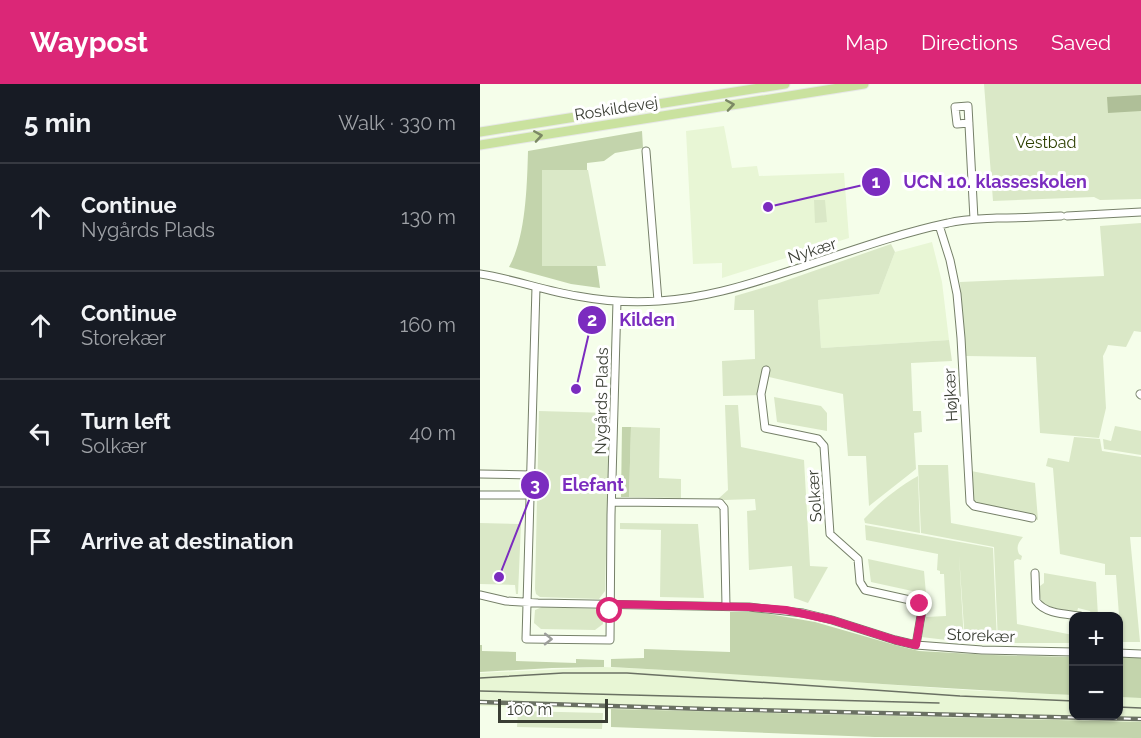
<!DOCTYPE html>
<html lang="en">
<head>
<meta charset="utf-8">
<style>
  body { margin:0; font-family:Raleway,sans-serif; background:#20242c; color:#f1f3f6 }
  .controls { position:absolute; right:18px; bottom:18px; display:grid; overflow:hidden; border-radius:12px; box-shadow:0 2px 4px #0004 }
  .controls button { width:54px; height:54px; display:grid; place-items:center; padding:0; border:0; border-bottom:2px solid #363941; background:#171b24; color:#f1f3f6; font:30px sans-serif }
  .scale { position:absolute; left:18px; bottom:15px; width:110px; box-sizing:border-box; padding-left:6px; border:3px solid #3a3e34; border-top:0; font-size:16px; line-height:21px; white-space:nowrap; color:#3a3e34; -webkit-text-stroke:4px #fff; paint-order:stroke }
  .stop { position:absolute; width:18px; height:18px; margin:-14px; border:4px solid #db2777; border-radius:50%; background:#fff }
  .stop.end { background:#db2777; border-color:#fff; box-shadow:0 2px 6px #0008 }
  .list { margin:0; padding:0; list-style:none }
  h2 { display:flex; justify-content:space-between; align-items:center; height:78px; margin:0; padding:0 24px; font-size:26px }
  h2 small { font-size:20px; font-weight:400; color:#9ea1a6 }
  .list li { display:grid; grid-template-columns:39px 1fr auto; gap:18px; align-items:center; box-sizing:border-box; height:108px; padding:0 24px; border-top:2px solid #363941 }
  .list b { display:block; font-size:22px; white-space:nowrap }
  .list p { margin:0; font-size:20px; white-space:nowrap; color:#9ea1a6 }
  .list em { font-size:20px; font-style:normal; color:#9ea1a6 }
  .icon { flex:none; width:33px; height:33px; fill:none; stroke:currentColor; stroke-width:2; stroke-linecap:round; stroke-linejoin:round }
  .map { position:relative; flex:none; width:661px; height:654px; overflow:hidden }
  header { display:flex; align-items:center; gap:36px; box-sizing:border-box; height:84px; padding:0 30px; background:#db2777; color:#fff }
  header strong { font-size:28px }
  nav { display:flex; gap:33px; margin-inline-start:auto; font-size:21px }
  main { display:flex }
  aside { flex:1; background:#171b24 }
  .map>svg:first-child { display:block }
</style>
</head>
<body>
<header>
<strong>Waypost</strong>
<nav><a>Map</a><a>Directions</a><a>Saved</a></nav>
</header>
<main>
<aside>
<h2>5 min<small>Walk · 330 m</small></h2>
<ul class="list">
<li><svg class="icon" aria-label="ahead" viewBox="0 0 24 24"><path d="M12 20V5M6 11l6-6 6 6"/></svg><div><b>Continue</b><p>Nygårds Plads</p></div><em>130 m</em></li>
<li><svg class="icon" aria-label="ahead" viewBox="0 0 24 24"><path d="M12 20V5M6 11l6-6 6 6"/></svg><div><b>Continue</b><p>Storekær</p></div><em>160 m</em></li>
<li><svg class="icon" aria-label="left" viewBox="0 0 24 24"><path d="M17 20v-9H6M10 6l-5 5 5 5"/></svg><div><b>Turn left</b><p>Solkær</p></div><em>40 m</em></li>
<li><svg class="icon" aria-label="arrive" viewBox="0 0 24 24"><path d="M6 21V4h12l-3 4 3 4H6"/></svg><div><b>Arrive at destination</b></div></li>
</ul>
</aside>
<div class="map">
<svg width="661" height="654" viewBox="0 0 661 654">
  <rect width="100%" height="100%" fill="#f5feea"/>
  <path fill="#e8f6d5" d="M244 42 252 84 277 82 279 92 364 89 369 154 242 194V179L213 180 206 47Z
    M452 158 462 198 469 256 341 264 338 216 399 210 415 168Z
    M124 583 251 589 484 606 593 611 594 632H638L639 613 661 614V638L0 622V589Z"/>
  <path fill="#dae8c7" d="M504 0H661V115L620 116 614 113 513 117Z
    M62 86H108L126 182H62Z
    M334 116H345L347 138 335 139Z
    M661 139V248L654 247 646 263 628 261 626 266 623 272 626 324 619 354 560 349 556 273 486 272 480 198 624 192 620 142Z
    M411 160 415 168 399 210 338 216 341 264 469 256 472 277 431 279 433 327H441L442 348 434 349 436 385 389 422 386 372H368L363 310 289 293 285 311 243 312 242 277 275 275 274 226H254L255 212 299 199Z
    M294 313 341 322 347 329V347L297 338Z
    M245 321H258L261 363 324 376 330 482 348 483 328 519 314 514 312 482 269 486 267 427 276 426 275 415 244 416 238 415 248 406Z
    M59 327 130 329 125 507 119 515 60 513 56 510 55 505Z
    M635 342 661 347V371L624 365 623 355 631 357Z
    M151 343 180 344 179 394 201 395V414L149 413Z
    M594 353 620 355 622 367 661 373V453H650L660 558H641L636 491H625V480L580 470 573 384 566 382 568 374 589 378Z
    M438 381H468L471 439 543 453C538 459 536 463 539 470L542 472 541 476 537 475 534 477 537 540 593 551V559H518L514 463 441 449Z
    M491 387 555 399 558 436 493 422Z
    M438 392 440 449 385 439 384 435C400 418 418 403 438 392Z
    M0 439 41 440 38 510H36L35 501 0 500Z
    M140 439 218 440 224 514 180 513 181 446 140 445Z
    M385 441 513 464 517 558H485L479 471 484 558 441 553 446 533 466 532 464 490H460V487L457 486 458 470 386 456Z
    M388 475 444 487 446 510 391 498Z
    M564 489 616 498 618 532 611 530 610 527 598 524 597 528C589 526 566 524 562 518 559 513 560 507 560 502L564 499Z
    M62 523 115 525 122 528 123 540 115 546 61 545 54 539 55 526Z
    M38 627 123 629 122 645 37 643Z"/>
  <path fill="#c3d4ac" d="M162 47 163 64 135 69 124 77 107 79V86H62V182H117L120 204 91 200 29 183C46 153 47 101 48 67Z
    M142 343H151L149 413H141Z
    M250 528H278L335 538 415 561 439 567 513 571 593 573V611C439 604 285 591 131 583V575L164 574V565L250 568Z
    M0 561H2V567L36 568V577L96 579V575L124 576V583L72 584 0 588Z
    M639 573 661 574V614L639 613Z
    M131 625 661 638V654L395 653 131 643Z"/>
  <path fill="#afbf98" d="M661 11V27L628 29 627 13Z"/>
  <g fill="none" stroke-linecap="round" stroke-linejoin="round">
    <g stroke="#768069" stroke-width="9">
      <path id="minor" d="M489 39 477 40 475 23 488 22 494 135
        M166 67 178 217
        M587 132 661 128
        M459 141 470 176 477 210 481 254 490 418 494 422 552 434
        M0 190C33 195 65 207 97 212 124 217 152 219 179 217 223 214 261 203 303 189 357 172 412 151 468 139 484 135 501 135 517 134 539 134 560 133 581 132
        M56 203 46 555 130 556 131 431 137 217
        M286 286 281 310 285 344 338 355 344 362 350 450 378 475 380 498 385 506 430 516 439 520 442 526 436 561
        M660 310 661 311
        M0 390 51 391
        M0 411H50
        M132 418 240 419 244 424 246 522
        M555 489 556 517C565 530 585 530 600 532
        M0 511 26 517 58 519 269 523 323 529 352 536 415 556 436 561 502 566 594 568
        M638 569 661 570"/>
    </g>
    <g stroke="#e7e8e7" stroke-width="11">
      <path id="major" d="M0 48 305 0
        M0 61 384 0"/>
    </g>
    <use href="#minor" stroke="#fff" stroke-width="7"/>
    <use href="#major" stroke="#cae29f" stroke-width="9"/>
    <path stroke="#6a7063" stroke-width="1.5" d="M0 594 83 589H147L480 612 594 617
      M0 607 459 619
      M638 623 661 624"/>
    <g stroke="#6a7063" stroke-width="4.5">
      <path id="rail" d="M0 618 226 625 661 635"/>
    </g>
    <use href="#rail" stroke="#fff" stroke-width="2" stroke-dasharray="7" stroke-linecap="butt"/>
  </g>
  <defs><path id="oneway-chevron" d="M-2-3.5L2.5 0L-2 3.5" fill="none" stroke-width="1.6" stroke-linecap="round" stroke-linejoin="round" transform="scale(1.5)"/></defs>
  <g stroke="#7b8864">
    <use href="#oneway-chevron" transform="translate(250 21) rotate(-9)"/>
    <use href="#oneway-chevron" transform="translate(58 52) rotate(-9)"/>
  </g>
  <use stroke="#9c9e9a" href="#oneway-chevron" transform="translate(68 555) rotate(1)"/>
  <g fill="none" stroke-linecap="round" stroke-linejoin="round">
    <path stroke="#db2777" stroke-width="8" d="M130 527V520L269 523 306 526 352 536 415 556 436 561 442 526 440 520"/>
  </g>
  <g text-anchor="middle" stroke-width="6" stroke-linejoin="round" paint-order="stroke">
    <g font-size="16" fill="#3a3e34" stroke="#fff">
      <text transform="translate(136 24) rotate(-9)" y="6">Roskildevej</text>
      <text transform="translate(332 166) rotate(-18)" y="6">Nykær</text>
      <text transform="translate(470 311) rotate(-93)" y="6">Højkær</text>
      <text transform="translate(121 317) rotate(-89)" y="6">Nygårds Plads</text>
      <text transform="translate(334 412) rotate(-94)" y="6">Solkær</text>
      <text transform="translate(501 551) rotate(2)" y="6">Storekær</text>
    </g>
    <g font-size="16" fill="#2d4001" stroke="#fff">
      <text x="566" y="64">Vestbad</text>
    </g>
  </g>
  <path fill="none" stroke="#7b2cbf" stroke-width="2" d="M288 123L396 98M96 305L112 236M19 493L55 401"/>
  <g fill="#7b2cbf" stroke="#fff" stroke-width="2">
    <circle cx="288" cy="123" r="6"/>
    <circle cx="96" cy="305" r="6"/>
    <circle cx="19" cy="493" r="6"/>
    <circle cx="396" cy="98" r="15"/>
    <circle cx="112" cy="236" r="15"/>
    <circle cx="55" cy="401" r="15"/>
  </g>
  <g font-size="18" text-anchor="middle" font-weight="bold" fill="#fff">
    <text x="396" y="104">1</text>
    <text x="112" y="242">2</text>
    <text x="55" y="407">3</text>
  </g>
  <g font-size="18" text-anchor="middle" font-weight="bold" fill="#7b2cbf" stroke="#fff" stroke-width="6" stroke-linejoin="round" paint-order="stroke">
    <text x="515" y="104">UCN 10. klasseskolen</text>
    <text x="167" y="242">Kilden</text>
    <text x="113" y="407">Elefant</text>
  </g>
</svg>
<div class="controls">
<button>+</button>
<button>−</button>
</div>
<div class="scale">100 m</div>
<div class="stop" style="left:130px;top:527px"></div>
<div class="stop end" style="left:440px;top:520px"></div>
</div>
</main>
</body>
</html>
